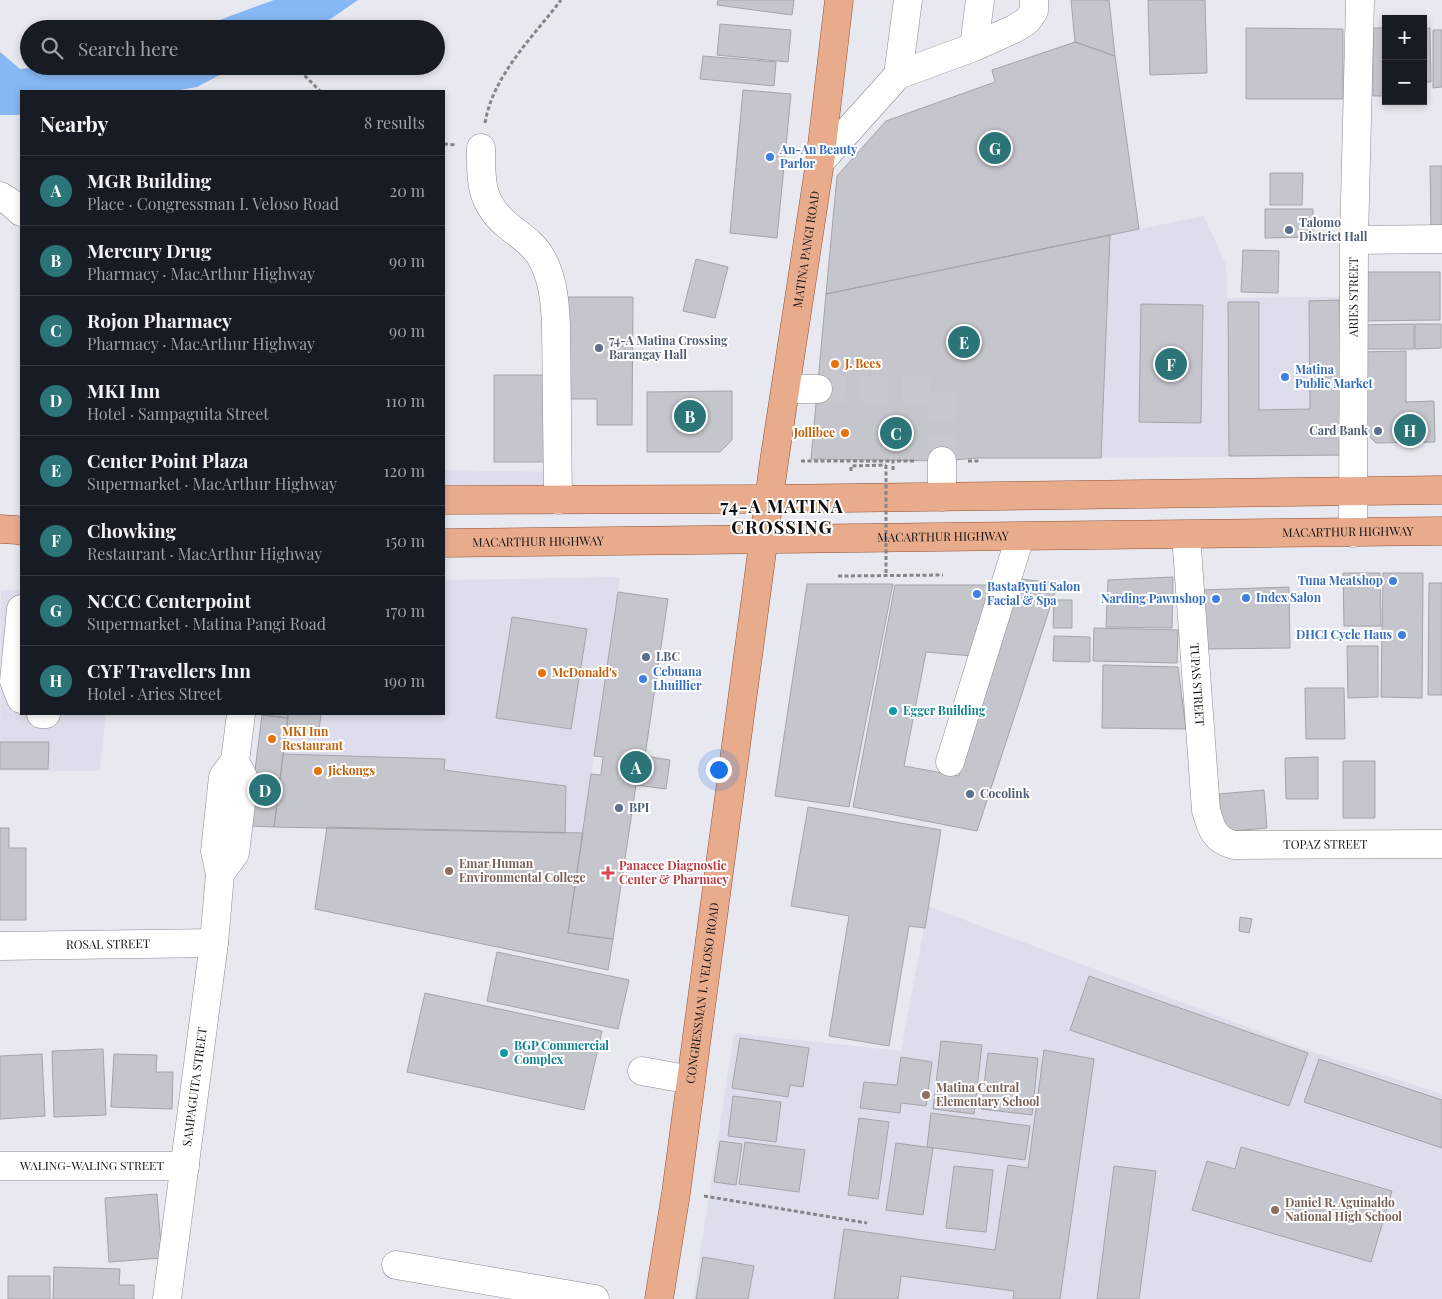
<!DOCTYPE html>
<html lang="en">
<head>
<meta charset="utf-8">
<style>
  body { margin:0; font-family:"Playfair Display",serif; background:#20242c; color:#f1f3f6 }
  .controls { position:absolute; right:15px; top:15px; display:grid; overflow:hidden; border-radius:0px; box-shadow:0 2px 8px #0003 }
  .controls button { width:45px; height:45px; display:grid; place-items:center; padding:0; border:0; border-bottom:1px solid #363941; background:#171b24; color:#f1f3f6; font:25px sans-serif }
  .you { position:absolute; left:718px; top:769px; width:18px; height:18px; margin:-12px; border:4px solid #fff; border-radius:50%; background:#1a73e8; box-shadow:0 0 0 8px #1a73e833 }
  .badge { display:grid; place-items:center; width:32px; height:32px; border-radius:50%; background:#2b7579; color:#fff; font-size:16px; font-weight:700 }
  .pin { position:absolute; translate:-50% -50%; border:2px solid #fff; box-shadow:0 1px 5px #0006 }
  .list { margin:0; padding:0; list-style:none }
  h2 { display:flex; justify-content:space-between; align-items:center; height:65px; margin:0; padding:0 20px; font-size:21px }
  h2 small { font-size:16px; font-weight:400; color:#9ea1a6 }
  .list li { display:grid; grid-template-columns:32px 1fr auto; gap:15px; align-items:center; box-sizing:border-box; height:70px; padding:0 20px; border-top:1px solid #363941 }
  .list b { display:block; font-size:19px; white-space:nowrap }
  .list p { margin:0; font-size:16px; white-space:nowrap; color:#9ea1a6 }
  .list em { font-size:16px; font-style:normal; color:#9ea1a6 }
  .icon { flex:none; width:28px; height:28px; fill:none; stroke:currentColor; stroke-width:2; stroke-linecap:round; stroke-linejoin:round }
  .map { position:relative; flex:none; width:1442px; height:1299px; overflow:hidden }
  .search { position:absolute; background:#171b24; box-shadow:0 2px 8px #0003; left:20px; top:20px; width:425px; height:55px; display:flex; align-items:center; gap:12px; box-sizing:border-box; padding:0 18px; border-radius:28px; color:#9ea1a6; font-size:19px }
  .panel { position:absolute; background:#171b24; box-shadow:0 2px 8px #0003; left:20px; top:90px; width:425px; height:625px; border-radius:0px }
  .map>svg:first-child { display:block }
</style>
</head>
<body>
<div class="map">
<svg width="1442" height="1299" viewBox="0 0 1442 1299">
  <rect width="100%" height="100%" fill="#e8e8f0"/>
  <path fill="#deddec" d="M1204 216 1226 265 1227 298 1341 297 1342 456 1101 458 1110 235Z
    M444 470 556 472V487L444 485Z
    M620 577 583 833 274 827 288 714H444V580Z
    M1 590H21V714H106L100 771H0Z
    M928 906 1313 1052 1442 1094V1299H693L734 1033 901 1051Z"/>
  <path fill="#86b8f5" d="M274 0H358L332 18 311 29H195Z
    M0 52 20 69 49 66H237L197 87 174 91H21V115H0Z"/>
  <path fill="#c5c5cd" stroke="#a3a3aa" d="M718 0H794L792 15 717 5Z
    M1071 0H1109L1115 56 1075 42Z
    M1148 0H1205L1207 73 1150 75Z
    M720 24 791 30 788 62 717 55Z
    M1246 28 1343 29V99H1246Z
    M1373 28H1386V96H1373Z
    M1430 28 1431 82H1423V29Z
    M1433 30H1442V87L1433 88Z
    M1075 42 1115 56 1139 229 826 294 837 176 886 121 995 82 992 70Z
    M703 56 776 62 774 86 700 79Z
    M743 90 791 94 777 238 730 233Z
    M1430 166H1442V229H1431Z
    M1270 173H1303L1302 205H1270Z
    M1265 209H1313V237L1265 238Z
    M1110 235 1101 458H977L942 461 811 459 826 294Z
    M1243 250 1279 251 1278 293 1241 292Z
    M696 259 728 267 715 318 683 311Z
    M1361 272H1440V320L1362 321Z
    M565 297H633L632 425H597V399H565Z
    M1339 300 1341 455 1229 456 1228 302H1259V410L1310 409 1309 301Z
    M1141 304 1203 305 1201 423 1139 422Z
    M1414 324V349H1361V325Z
    M1415 324H1441V348L1415 349Z
    M1406 351V402L1434 401 1435 442 1376 443 1362 429 1361 352Z
    M494 375H544V462H494Z
    M732 391V440L720 452H647V392Z
    M1343 573H1380L1381 626H1344Z
    M1383 573H1423L1422 698 1381 697Z
    M1173 577 1172 628 1106 627 1108 580Z
    M1019 579 1058 583 977 831 853 807 895 585H991L972 656 926 652 904 766 959 776Z
    M1429 583H1442V695H1428Z
    M807 584H893L849 807 775 796Z
    M1289 587 1290 648 1206 649 1201 590Z
    M618 592 668 599 645 756 670 760 666 789 636 785 613 939 568 933 591 774 601 775 603 757 594 756Z
    M1054 600H1072V628H1053Z
    M512 617 587 629 571 729 496 718Z
    M1094 628 1178 630 1177 663 1093 661Z
    M1054 636 1090 637V662L1053 661Z
    M1347 646H1378V697L1348 698Z
    M1103 665 1178 667 1186 729 1102 728Z
    M1305 688H1344L1345 739H1306Z
    M262 714H288V718L262 715Z
    M288 714H321L319 730 286 727Z
    M262 715 288 718 274 827 248 826Z
    M0 742H49L48 769H0Z
    M283 754 445 759 444 770 566 786 565 833 274 827Z
    M1318 757V799H1286L1285 758Z
    M1343 761H1375V818H1343Z
    M1264 790 1267 828 1222 832 1219 794Z
    M808 807 941 830 925 928 909 926 889 1046 829 1036 849 916 791 906Z
    M327 827 583 833 568 933 613 939 608 970 315 909Z
    M0 828H9V848H26V920H0Z
    M1240 917 1252 919 1249 933 1239 931Z
    M497 952 629 980 618 1029 487 1001Z
    M1089 976 1308 1053 1289 1106 1070 1030Z
    M425 993 602 1031 584 1110 407 1072Z
    M740 1038 809 1048 803 1087 790 1085 788 1097 732 1088Z
    M941 1041 982 1045 974 1114 933 1109Z
    M103 1049 106 1115 54 1117 52 1051Z
    M1044 1050 1094 1059 1060 1299H1013L1014 1291 901 1276 898 1299H834L844 1229 995 1250 1008 1165 1028 1168Z
    M988 1053 1038 1058 1032 1115 981 1109Z
    M42 1054 45 1116 0 1119V1056Z
    M114 1054 157 1055 156 1072H173L172 1109 111 1107Z
    M901 1057 932 1062 926 1106 901 1103 900 1113 860 1108 864 1082 897 1085Z
    M1319 1059 1442 1100V1148L1304 1102Z
    M733 1096 781 1102 776 1142 728 1136Z
    M931 1113 1030 1126 1025 1160 927 1147Z
    M859 1118 889 1122 878 1199 848 1195Z
    M720 1141 742 1144 736 1185 714 1182Z
    M745 1142 805 1150 799 1192 739 1184Z
    M896 1143 933 1148 923 1215 886 1210Z
    M1241 1147 1392 1191 1371 1262 1192 1210 1207 1161 1235 1169Z
    M954 1166 993 1170 986 1232 946 1228Z
    M1114 1166 1156 1171 1139 1299H1097Z
    M157 1194 162 1258 109 1262 105 1198Z
    M703 1257 754 1266 748 1299H696Z
    M54 1267 120 1269 119 1285H134V1299H53Z
    M8 1276H50V1299H8Z"/>
  <g fill="none" stroke-linecap="round" stroke-linejoin="round">
    <path stroke="#c7c7cf" stroke-width="28" stroke-dasharray="28 14" stroke-linecap="butt" d="M818 389 942 391V461"/>
    <g stroke="#8a8a91" stroke-width="29">
      <g id="minor">
        <path d="M974 47 980 0"/>
        <path d="M898 75 908 0"/>
        <path d="M481 148C481 181 480 202 507 225 519 235 533 243 541 257 553 278 555 302 556 325L558 500"/>
        <path d="M820 162 898 75 974 47 1014 29 1027 21 1034 11V0"/>
        <path d="M0 196 10 202 21 212"/>
        <path d="M1354 240 1442 239"/>
        <path d="M786 389H818"/>
        <path d="M942 461V497"/>
        <path id="s1" d="M1353 533 1354 240 1360 0"/>
        <path id="s2" d="M1186 535 1206 810C1211 828 1214 840 1234 845L1442 844"/>
        <path d="M21 609 14 681 21 699"/>
        <path d="M41 714H46"/>
        <path d="M950 762 1020 537"/>
        <path d="M220 874 235 853 244 779 235 761"/>
        <path id="s3" d="M0 946 214 943"/>
        <path d="M642 1071 691 1080"/>
        <path id="s4" d="M0 1166H185"/>
        <path d="M396 1265 595 1299"/>
        <path id="s5" d="M167 1299 214 943 220 874 215 851 223 777 235 761 241 714"/>
      </g>
    </g>
    <g stroke="#925130" stroke-width="29">
      <g id="major">
        <path d="M444 500 769 499 1442 490"/>
        <path d="M0 529 17 530 21 531"/>
        <path id="s6" d="M444 543 1442 531"/>
        <path id="s7" d="M659 1299 676 1193 774 462 820 162 839 0"/>
      </g>
    </g>
    <path stroke="#848489" stroke-width="3" stroke-dasharray="4 2.5" stroke-linecap="butt" d="M300 71 320 91
      M485 123C493 75 533 37 561 0
      M444 144 456 145
      M801 461H893
      M968 461H977V458
      M893 470V461H915
      M851 471V466L886 465
      M838 576 943 575
      M704 1196 867 1223"/>
    <use href="#minor" stroke="#fff" stroke-width="28"/>
    <use href="#major" stroke="#e8ac8d" stroke-width="28"/>
    <path stroke="#848489" stroke-width="3" stroke-dasharray="4 2.5" stroke-linecap="butt" d="M886 465V576"/>
  </g>
  <g fill="#3f7fe0" stroke="#fff" stroke-width="2">
    <circle cx="770" cy="157" r="5"/>
    <circle cx="1285" cy="377" r="5"/>
    <circle cx="1393" cy="581" r="5"/>
    <circle cx="977" cy="594" r="5"/>
    <circle cx="1246" cy="598" r="5"/>
    <circle cx="1216" cy="599" r="5"/>
    <circle cx="1402" cy="635" r="5"/>
    <circle cx="643" cy="679" r="5"/>
  </g>
  <g fill="#5c6f8a" stroke="#fff" stroke-width="2">
    <circle cx="1289" cy="230" r="5"/>
    <circle cx="599" cy="348" r="5"/>
    <circle cx="1378" cy="431" r="5"/>
    <circle cx="646" cy="657" r="5"/>
    <circle cx="970" cy="794" r="5"/>
    <circle cx="619" cy="808" r="5"/>
  </g>
  <g fill="#e8710a" stroke="#fff" stroke-width="2">
    <circle cx="835" cy="364" r="5"/>
    <circle cx="845" cy="433" r="5"/>
    <circle cx="542" cy="673" r="5"/>
    <circle cx="272" cy="739" r="5"/>
    <circle cx="318" cy="771" r="5"/>
  </g>
  <g fill="#0f9aa8" stroke="#fff" stroke-width="2">
    <circle cx="893" cy="711" r="5"/>
    <circle cx="504" cy="1053" r="5"/>
  </g>
  <g fill="#8d6e63" stroke="#fff" stroke-width="2">
    <circle cx="449" cy="871" r="5"/>
    <circle cx="926" cy="1095" r="5"/>
    <circle cx="1275" cy="1210" r="5"/>
  </g>
  <path fill="#e0444e" stroke="#fff" stroke-width="2" d="M605.5 865.5h5v5h5v5h-5v5h-5v-5h-5v-5h5z"/>
  <g text-anchor="middle" stroke-width="4" stroke-linejoin="round" paint-order="stroke">
    <g font-size="12" font-weight="bold" fill="#366cbe" stroke="#fff" text-anchor="start">
      <text x="780" y="154">An-An Beauty<tspan x="780" dy="14">Parlor</tspan></text>
      <text x="1295" y="374">Matina<tspan x="1295" dy="14">Public Market</tspan></text>
      <text x="1383" y="585" text-anchor="end">Tuna Meatshop</text>
      <text x="987" y="591">BastaByuti Salon<tspan x="987" dy="14">Facial &amp; Spa</tspan></text>
      <text x="1256" y="602">Index Salon</text>
      <text x="1206" y="603" text-anchor="end">Narding Pawnshop</text>
      <text x="1392" y="639" text-anchor="end">DHCI Cycle Haus</text>
      <text x="653" y="676">Cebuana<tspan x="653" dy="14">Lhuillier</tspan></text>
    </g>
    <g font-size="12" font-weight="bold" fill="#4e5e75" stroke="#fff" text-anchor="start">
      <text x="1299" y="227">Talomo<tspan x="1299" dy="14">District Hall</tspan></text>
      <text x="609" y="345">74-A Matina Crossing<tspan x="609" dy="14">Barangay Hall</tspan></text>
      <text x="1368" y="435" text-anchor="end">Card Bank</text>
      <text x="656" y="661">LBC</text>
      <text x="980" y="798">Cocolink</text>
      <text x="629" y="812">BPI</text>
    </g>
    <g font-size="12" fill="#0f0f11" stroke="#fff">
      <text dy="4" stroke="none"><textPath href="#s7" startOffset="1060">MATINA PANGI ROAD</textPath></text>
      <text dy="4" stroke="none"><textPath href="#s1" startOffset="236">ARIES STREET</textPath></text>
      <text dy="4" stroke="none"><textPath href="#s6" startOffset="904">MACARTHUR HIGHWAY</textPath></text>
      <text dy="4" stroke="none"><textPath href="#s6" startOffset="499">MACARTHUR HIGHWAY</textPath></text>
      <text dy="4" stroke="none"><textPath href="#s6" startOffset="94">MACARTHUR HIGHWAY</textPath></text>
      <text dy="4" stroke="none"><textPath href="#s2" startOffset="150">TUPAS STREET</textPath></text>
      <text dy="4" stroke="none"><textPath href="#s2" startOffset="415">TOPAZ STREET</textPath></text>
      <text dy="4" stroke="none"><textPath href="#s3" startOffset="108">ROSAL STREET</textPath></text>
      <text dy="4" stroke="none"><textPath href="#s7" startOffset="309">CONGRESSMAN I. VELOSO ROAD</textPath></text>
      <text dy="4" stroke="none"><textPath href="#s5" startOffset="214">SAMPAGUITA STREET</textPath></text>
      <text dy="4" stroke="none"><textPath href="#s4" startOffset="92">WALING-WALING STREET</textPath></text>
    </g>
    <g font-size="12" font-weight="bold" fill="#c56008" stroke="#fff" text-anchor="start">
      <text x="845" y="368">J. Bees</text>
      <text x="835" y="437" text-anchor="end">Jollibee</text>
      <text x="552" y="677">McDonald's</text>
      <text x="282" y="736">MKI Inn<tspan x="282" dy="14">Restaurant</tspan></text>
      <text x="328" y="775">Jickongs</text>
    </g>
    <g font-size="12" font-weight="bold" fill="#0d838f" stroke="#fff" text-anchor="start">
      <text x="903" y="715">Egger Building</text>
      <text x="514" y="1050">BGP Commercial<tspan x="514" dy="14">Complex</tspan></text>
    </g>
    <g font-size="12" font-weight="bold" fill="#785e54" stroke="#fff" text-anchor="start">
      <text x="459" y="868">Emar Human<tspan x="459" dy="14">Environmental College</tspan></text>
      <text x="936" y="1092">Matina Central<tspan x="936" dy="14">Elementary School</tspan></text>
      <text x="1285" y="1207">Daniel R. Aguinaldo<tspan x="1285" dy="14">National High School</tspan></text>
    </g>
    <g font-size="12" font-weight="bold" fill="#be3a42" stroke="#fff" text-anchor="start">
      <text x="619" y="870">Panacee Diagnostic<tspan x="619" dy="14">Center &amp; Pharmacy</tspan></text>
    </g>
    <g font-size="18" font-weight="bold" letter-spacing="1" fill="#0f0f11" stroke="#fff">
      <text x="782" y="513">74-A MATINA<tspan x="782" dy="21">CROSSING</tspan></text>
    </g>
  </g>
</svg>
<div class="controls">
<button>+</button>
<button>−</button>
</div>
<div class="you"></div>
<div class="pin badge" style="left:636px;top:767px">A</div>
<div class="pin badge" style="left:690px;top:416px">B</div>
<div class="pin badge" style="left:896px;top:433px">C</div>
<div class="pin badge" style="left:265px;top:790px">D</div>
<div class="pin badge" style="left:964px;top:342px">E</div>
<div class="pin badge" style="left:1171px;top:364px">F</div>
<div class="pin badge" style="left:995px;top:148px">G</div>
<div class="pin badge" style="left:1410px;top:430px">H</div>
<div class="search"><svg class="icon" aria-label="search" viewBox="0 0 24 24"><circle cx="10" cy="10" r="6"/><path d="M15 15l6 6"/></svg>Search here</div>
<section class="panel">
<h2>Nearby<small>8 results</small></h2>
<ul class="list">
<li><span class="badge">A</span><div><b>MGR Building</b><p>Place · Congressman I. Veloso Road</p></div><em>20 m</em></li>
<li><span class="badge">B</span><div><b>Mercury Drug</b><p>Pharmacy · MacArthur Highway</p></div><em>90 m</em></li>
<li><span class="badge">C</span><div><b>Rojon Pharmacy</b><p>Pharmacy · MacArthur Highway</p></div><em>90 m</em></li>
<li><span class="badge">D</span><div><b>MKI Inn</b><p>Hotel · Sampaguita Street</p></div><em>110 m</em></li>
<li><span class="badge">E</span><div><b>Center Point Plaza</b><p>Supermarket · MacArthur Highway</p></div><em>120 m</em></li>
<li><span class="badge">F</span><div><b>Chowking</b><p>Restaurant · MacArthur Highway</p></div><em>150 m</em></li>
<li><span class="badge">G</span><div><b>NCCC Centerpoint</b><p>Supermarket · Matina Pangi Road</p></div><em>170 m</em></li>
<li><span class="badge">H</span><div><b>CYF Travellers Inn</b><p>Hotel · Aries Street</p></div><em>190 m</em></li>
</ul>
</section>
</div>
</body>
</html>
